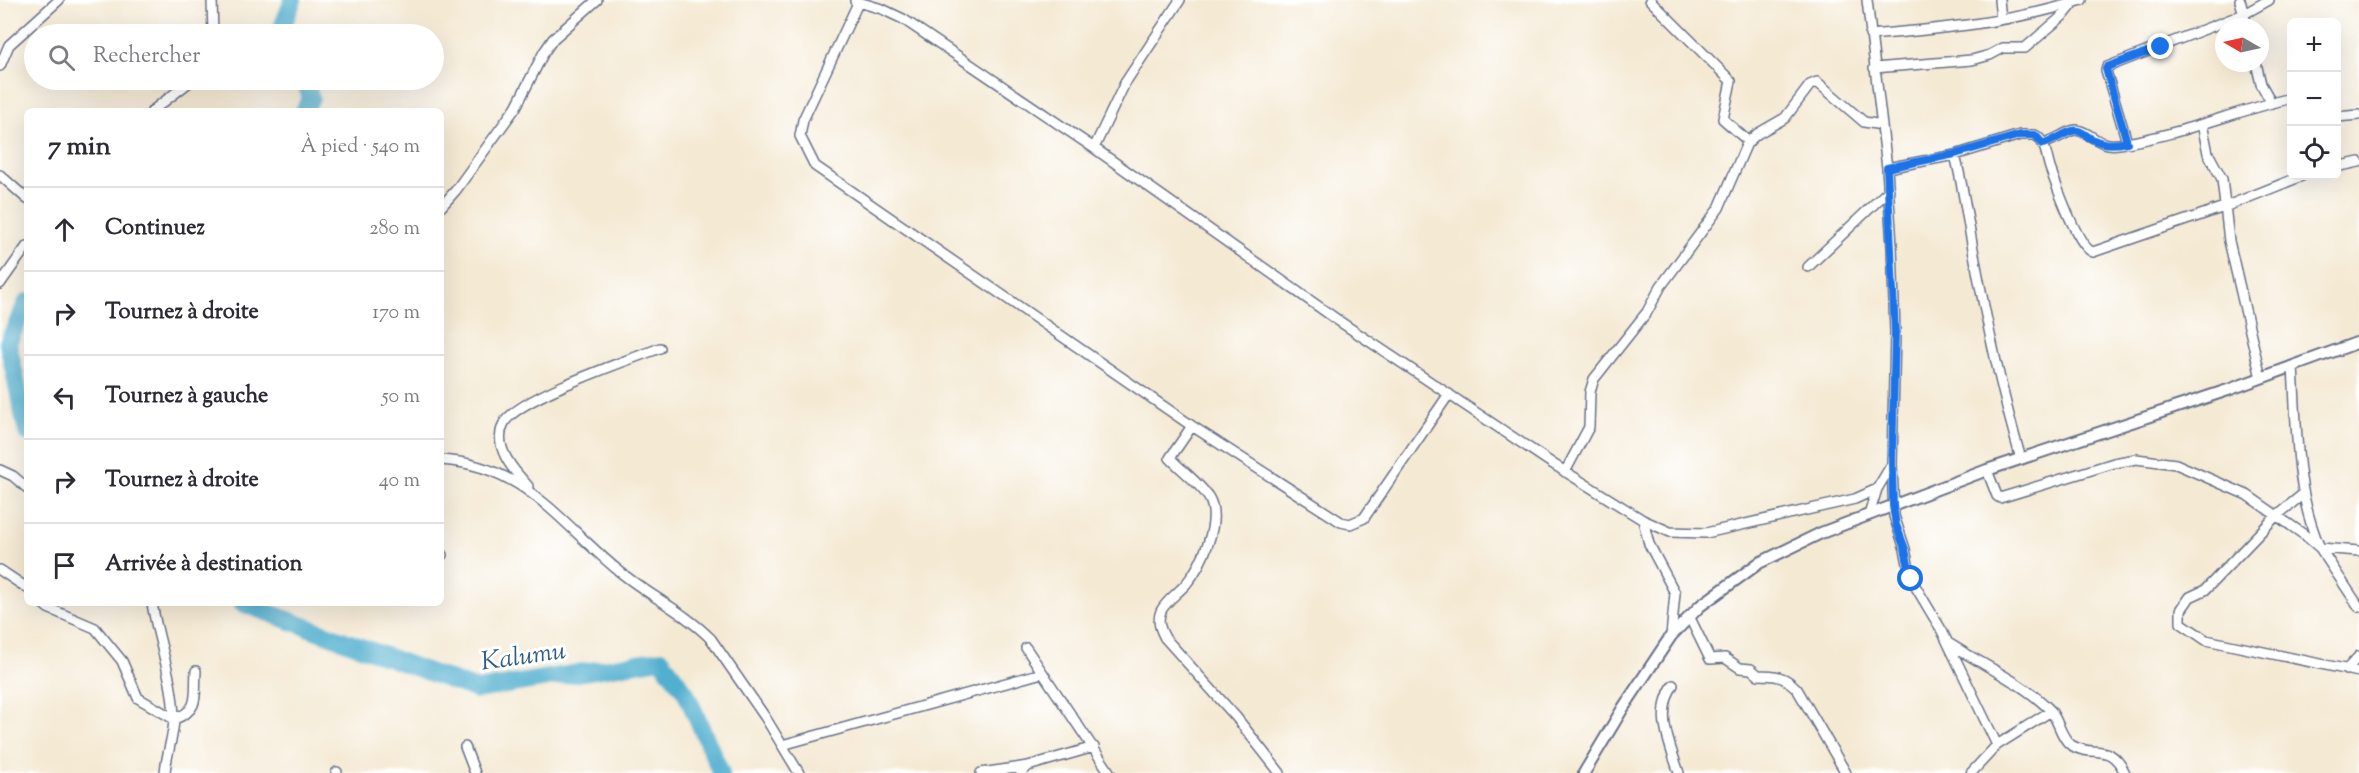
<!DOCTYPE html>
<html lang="fr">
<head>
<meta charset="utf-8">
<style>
  body { margin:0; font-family:"Sorts Mill Goudy",serif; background:#f7f7f7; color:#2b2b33 }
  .controls { position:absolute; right:18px; top:18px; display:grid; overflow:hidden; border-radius:9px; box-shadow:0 6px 24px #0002 }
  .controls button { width:54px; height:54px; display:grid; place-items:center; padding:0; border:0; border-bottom:2px solid #e1e1e2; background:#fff; color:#2b2b33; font:30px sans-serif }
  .compass { position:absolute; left:2215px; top:18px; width:54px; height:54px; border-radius:50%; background:#fff; box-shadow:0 6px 24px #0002; rotate:279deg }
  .stop { position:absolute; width:18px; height:18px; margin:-14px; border:4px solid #1a73e8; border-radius:50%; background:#fff }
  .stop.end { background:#1a73e8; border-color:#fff; box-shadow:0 2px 6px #0008 }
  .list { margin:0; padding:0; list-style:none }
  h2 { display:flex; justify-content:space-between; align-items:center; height:78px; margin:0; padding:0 24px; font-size:26px }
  h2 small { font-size:20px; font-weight:400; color:#7c7c81 }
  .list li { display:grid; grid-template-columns:39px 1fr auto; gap:18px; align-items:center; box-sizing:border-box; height:84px; padding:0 24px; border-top:2px solid #e1e1e2 }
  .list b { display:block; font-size:22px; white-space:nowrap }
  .list em { font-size:20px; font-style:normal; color:#7c7c81 }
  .icon { flex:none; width:33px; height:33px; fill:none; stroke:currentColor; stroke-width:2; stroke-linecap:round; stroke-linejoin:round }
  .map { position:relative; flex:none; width:2359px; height:773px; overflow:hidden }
  .search { position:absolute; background:#fff; box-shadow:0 6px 24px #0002; left:24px; top:24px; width:420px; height:66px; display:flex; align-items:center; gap:15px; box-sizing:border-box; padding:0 21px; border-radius:33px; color:#7c7c81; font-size:22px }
  .panel { position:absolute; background:#fff; box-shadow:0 6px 24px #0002; left:24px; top:108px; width:420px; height:498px; border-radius:9px }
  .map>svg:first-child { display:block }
</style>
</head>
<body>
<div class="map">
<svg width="2359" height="773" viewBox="0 0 2359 773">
  <rect width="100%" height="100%" fill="#fff"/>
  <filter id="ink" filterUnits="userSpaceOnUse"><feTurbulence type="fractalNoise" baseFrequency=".0167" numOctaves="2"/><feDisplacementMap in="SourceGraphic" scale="12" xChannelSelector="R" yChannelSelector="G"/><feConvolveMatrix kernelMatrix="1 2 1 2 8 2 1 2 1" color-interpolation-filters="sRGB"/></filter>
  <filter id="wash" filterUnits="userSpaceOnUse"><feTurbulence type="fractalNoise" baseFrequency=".008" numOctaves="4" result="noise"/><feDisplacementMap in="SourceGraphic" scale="24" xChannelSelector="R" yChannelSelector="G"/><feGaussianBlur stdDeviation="1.35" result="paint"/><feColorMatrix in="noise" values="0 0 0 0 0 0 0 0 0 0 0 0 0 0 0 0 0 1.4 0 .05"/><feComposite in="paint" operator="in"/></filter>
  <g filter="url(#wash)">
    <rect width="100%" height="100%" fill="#f4e9d3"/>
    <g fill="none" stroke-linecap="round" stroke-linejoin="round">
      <path stroke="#51afcf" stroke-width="18" d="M286 34 283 25 293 0
        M304 80 311 98 304 111
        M27 302 8 343 27 432
        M242 603 477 690 661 659 686 693 721 773"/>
    </g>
  </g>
  <g filter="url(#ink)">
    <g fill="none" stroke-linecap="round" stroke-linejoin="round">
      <g stroke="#677087" stroke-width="12">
        <path id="minor" d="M212 0 213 34
          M1180 0 1125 83 1094 148 1339 321 1553 464 1643 520 1670 532 1706 533 1855 499 1877 489
          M1650 0 1731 81 1723 119 1749 142
          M1867 0 1887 168 1892 246 1895 332 1892 464 1894 516 1905 549 1911 579 1942 631 1997 745
          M1999 0 2001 19
          M2240 0 2247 27
          M855 1 882 9 903 19 1094 148
          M858 3 803 120 800 136 815 166 1192 426 1341 522 1350 524 1364 518 1449 394
          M1870 35C1941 29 2015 22 2082 0
          M2256 63 2261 84 2271 102
          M0 66 9 45 59 0
          M1874 68 1972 60 1990 55 2003 48H2025L2065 14 2074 3
          M152 111 192 80
          M2336 117 2359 115
          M2202 124 2208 153 2222 179 2229 241 2261 378
          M2127 142 2106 71 2107 67 2244 14 2269 0
          M2043 143C2054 142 2069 129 2077 130 2092 133 2098 147 2119 144 2178 136 2234 111 2292 98
          M1955 155C1963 186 1967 217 1973 249 1986 320 2001 390 2021 459
          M2336 167 2359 162
          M1887 168 1955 155 2020 135H2035C2046 141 2046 156 2050 168 2056 184 2078 248 2093 252L2227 206 2302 176
          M0 175 27 199
          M441 207 456 190 516 107 544 52 553 39 597 0
          M1808 267 1889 190
          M0 284 27 246
          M2293 367C2297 428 2295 491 2320 548L2359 551
          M1192 426 1170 458C1182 471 1200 483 1209 498 1222 521 1202 565 1186 584 1178 593 1166 601 1161 611 1157 621 1160 629 1165 638L1236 717 1280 773
          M441 460C525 465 560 523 619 571 648 595 683 611 711 639L765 717 799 773
          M0 470 13 476 27 488
          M1987 470 1997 496 2000 498 2114 463 2136 459 2176 464 2247 495 2306 536 2320 548 2359 607
          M1565 472 1589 427 1590 392 1594 379 1647 312 1661 286 1719 208 1747 143 1757 134 1785 118 1810 85 1817 82 1864 122 1882 125
          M528 486C514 471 493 448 503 425 513 399 631 359 660 348
          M2302 495 2276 516 2205 590 2190 597 2181 610V623L2206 640 2359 672
          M1869 515 1877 489 1892 464
          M1643 520 1649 544 1675 593 1671 636
          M441 554 442 555
          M0 570 27 588
          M42 603 48 608 95 628 122 661 138 698 174 719C201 710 194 695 196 671
          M152 603C158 641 173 678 174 718 174 736 166 755 165 773
          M1689 616 1710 659 1725 658 1740 668 1751 669 1758 675C1775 675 1785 676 1797 689L1846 773
          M1950 644C1981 664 2025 684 2050 710 2058 719 2061 738 2071 745 2094 759 2109 740 2125 773
          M1026 648 1110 773
          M2346 670 2359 656
          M1673 685C1655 714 1669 742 1679 773
          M782 745 1042 673
          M465 747 475 773
          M336 773 337 772
          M981 773 1028 766
          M1021 773 1028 766 1094 747
          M1971 773 1997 745 2051 711"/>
      </g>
      <g stroke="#677087" stroke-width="14">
        <path id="tertiary" d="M1584 773 1623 708 1671 636 1700 606 1759 563 1821 533 1987 470 2228 390 2359 342"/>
      </g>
      <use href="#minor" stroke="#fff" stroke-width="9"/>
      <use href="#tertiary" stroke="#fff" stroke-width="10"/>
    </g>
  </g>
  <g fill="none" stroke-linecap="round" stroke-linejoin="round" filter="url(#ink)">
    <path stroke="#1a73e8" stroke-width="8" d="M1911 579 1905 549 1896 525 1893 506 1892 464 1895 332 1887 168 1955 154 2020 135H2035L2043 144C2054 142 2070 128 2078 131 2082 132 2087 136 2090 138 2102 145 2114 145 2127 142L2106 69 2107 67 2161 47"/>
  </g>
  <g text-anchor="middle" stroke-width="6" stroke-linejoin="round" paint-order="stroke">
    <g font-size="26" font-style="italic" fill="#2e5c86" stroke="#fff">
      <text transform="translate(523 655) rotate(-8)" y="9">Kalumu</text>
    </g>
  </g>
</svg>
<div class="controls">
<button>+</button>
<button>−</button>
<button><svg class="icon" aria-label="locate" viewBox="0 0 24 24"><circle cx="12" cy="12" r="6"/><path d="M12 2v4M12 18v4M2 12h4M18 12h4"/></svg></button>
</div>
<svg class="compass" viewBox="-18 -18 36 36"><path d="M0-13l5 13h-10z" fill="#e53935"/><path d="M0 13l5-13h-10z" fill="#7c7c81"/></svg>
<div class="stop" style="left:1911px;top:579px"></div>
<div class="stop end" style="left:2161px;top:47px"></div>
<div class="search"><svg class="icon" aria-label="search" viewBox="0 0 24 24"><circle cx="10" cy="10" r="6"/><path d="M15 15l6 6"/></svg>Rechercher</div>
<section class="panel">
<h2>7 min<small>À pied · 540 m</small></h2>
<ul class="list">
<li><svg class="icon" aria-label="ahead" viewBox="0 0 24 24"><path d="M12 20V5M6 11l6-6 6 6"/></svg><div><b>Continuez</b></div><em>280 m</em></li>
<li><svg class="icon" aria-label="right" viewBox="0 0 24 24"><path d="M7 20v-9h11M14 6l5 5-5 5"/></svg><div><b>Tournez à droite</b></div><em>170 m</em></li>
<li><svg class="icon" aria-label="left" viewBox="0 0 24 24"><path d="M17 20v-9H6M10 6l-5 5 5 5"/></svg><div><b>Tournez à gauche</b></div><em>50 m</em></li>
<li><svg class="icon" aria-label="right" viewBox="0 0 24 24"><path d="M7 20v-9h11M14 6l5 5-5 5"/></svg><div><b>Tournez à droite</b></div><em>40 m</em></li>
<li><svg class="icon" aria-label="arrive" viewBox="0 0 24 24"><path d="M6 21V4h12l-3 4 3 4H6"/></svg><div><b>Arrivée à destination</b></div></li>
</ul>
</section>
</div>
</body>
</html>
